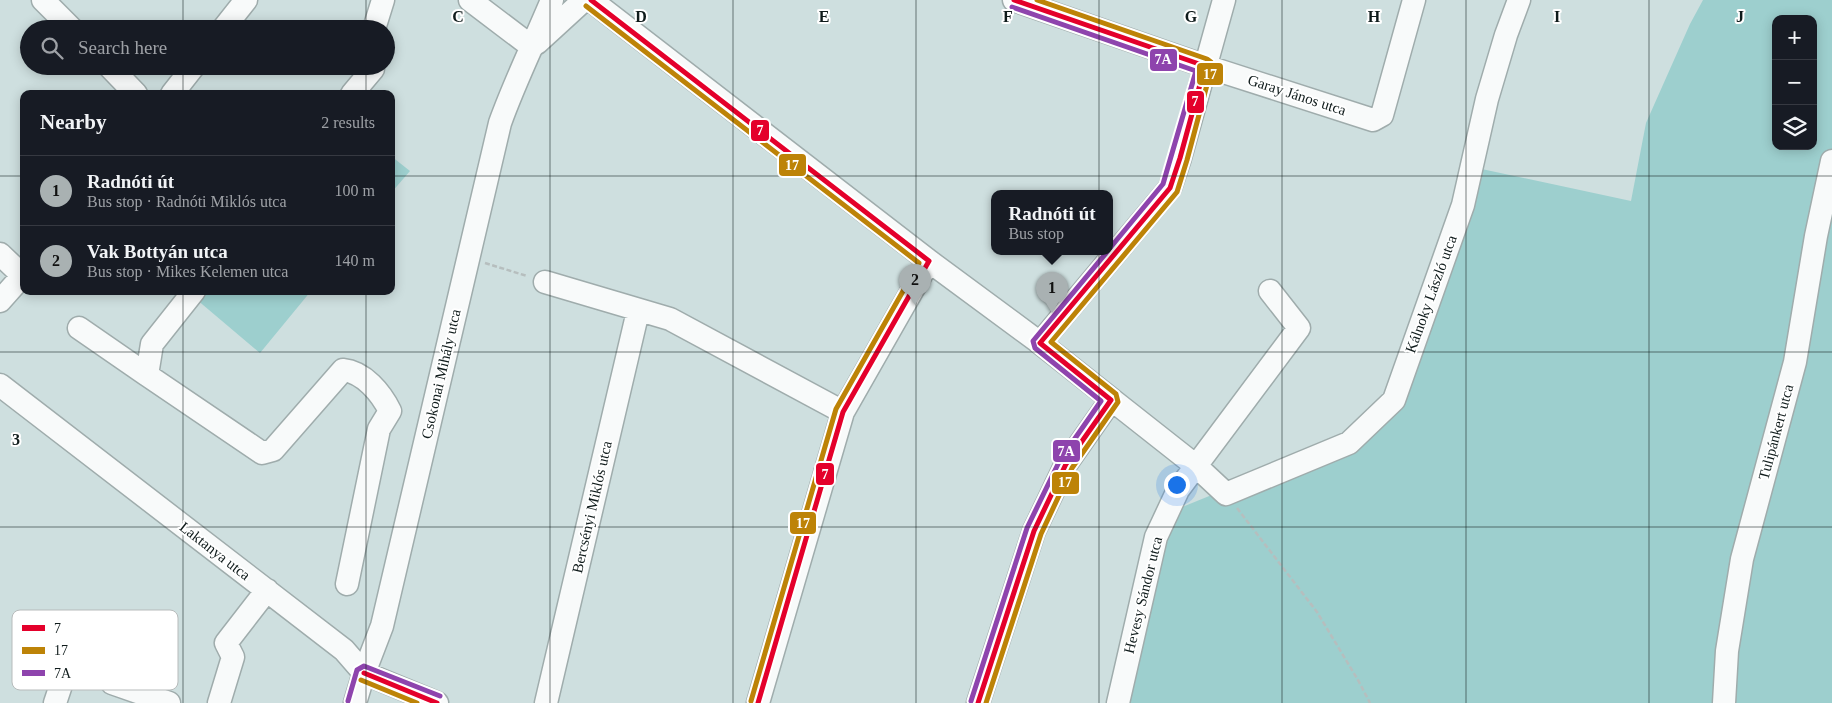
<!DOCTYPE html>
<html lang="en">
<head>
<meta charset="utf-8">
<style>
  body { margin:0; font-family:"Times New Roman",serif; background:#20242c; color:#f1f3f6 }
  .controls { position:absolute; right:15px; top:15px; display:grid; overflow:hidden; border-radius:10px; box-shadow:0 2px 12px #0003 }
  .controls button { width:45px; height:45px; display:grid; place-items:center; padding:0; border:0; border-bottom:1px solid #363941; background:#171b24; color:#f1f3f6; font:25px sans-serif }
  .you { position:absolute; left:1176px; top:484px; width:18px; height:18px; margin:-12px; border:4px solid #fff; border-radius:50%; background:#1a73e8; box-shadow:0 0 0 8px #1a73e833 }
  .badge { display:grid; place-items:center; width:32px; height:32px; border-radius:50%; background:#a9b1b2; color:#111; font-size:16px; font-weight:700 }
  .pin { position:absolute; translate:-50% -41px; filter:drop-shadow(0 1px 2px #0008) }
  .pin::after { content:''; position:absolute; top:26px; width:18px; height:15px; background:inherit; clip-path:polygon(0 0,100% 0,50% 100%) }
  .popup { position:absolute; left:991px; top:190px; width:122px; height:65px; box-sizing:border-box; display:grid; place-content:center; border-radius:10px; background:#171b24; filter:drop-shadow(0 1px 4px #0005); font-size:16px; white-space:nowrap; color:#9ea1a6 }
  .popup b { font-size:19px; color:#f1f3f6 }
  .popup::after { content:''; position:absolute; left:50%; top:100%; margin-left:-10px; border:10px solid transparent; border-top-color:#171b24 }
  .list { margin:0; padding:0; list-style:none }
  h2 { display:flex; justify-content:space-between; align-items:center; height:65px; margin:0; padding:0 20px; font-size:21px }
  h2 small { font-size:16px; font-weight:400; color:#9ea1a6 }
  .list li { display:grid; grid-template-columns:32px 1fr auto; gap:15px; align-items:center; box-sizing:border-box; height:70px; padding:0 20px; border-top:1px solid #363941 }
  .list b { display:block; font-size:19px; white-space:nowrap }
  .list p { margin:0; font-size:16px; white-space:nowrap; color:#9ea1a6 }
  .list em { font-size:16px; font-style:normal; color:#9ea1a6 }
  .icon { flex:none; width:28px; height:28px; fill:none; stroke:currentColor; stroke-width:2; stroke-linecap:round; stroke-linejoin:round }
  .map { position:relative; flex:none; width:1832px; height:703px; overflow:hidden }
  .search { position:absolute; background:#171b24; box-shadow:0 2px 12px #0003; left:20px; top:20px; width:375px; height:55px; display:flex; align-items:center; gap:12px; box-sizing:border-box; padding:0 18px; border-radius:28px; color:#9ea1a6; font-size:19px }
  .panel { position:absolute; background:#171b24; box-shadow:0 2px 12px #0003; left:20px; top:90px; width:375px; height:205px; border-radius:10px }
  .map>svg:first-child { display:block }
</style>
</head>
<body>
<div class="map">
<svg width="1832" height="703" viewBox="0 0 1832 703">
  <rect width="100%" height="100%" fill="#cedfdf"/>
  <path fill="#9dcfce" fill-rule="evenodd" d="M1703 0H1832V703H1124L1165 514 1357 436 1393 397 1463 165 1631 201 1646 123 1690 24ZM1776 19H1813V146H1776Z
    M391 156 410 171 391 193Z
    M202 291H311L260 353 196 299Z"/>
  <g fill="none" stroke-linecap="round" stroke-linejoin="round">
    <g stroke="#9facac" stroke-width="25">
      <path id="minor" d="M43 0 72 29
        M470 0 532 47
        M591 0 929 261 1040 343 1196 466 1226 494 1349 443 1394 400 1463 205 1487 99 1506 35 1519 0
        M1014 0 1205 66 1373 120 1382 115 1414 0
        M223 29 246 0
        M374 29 383 0
        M537 43 584 0
        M109 66 136 94
        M172 94 194 66
        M352 94 373 69V66
        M0 254 22 275
        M545 282 670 319 843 412
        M194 291 152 344 147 375 262 453 273 450 343 370C364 372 381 393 390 411L379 429 347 584
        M0 301 24 274
        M79 328 147 375
        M1040 343 1170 188 1180 158 1224 0
        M0 385 344 650 364 673 437 703
        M149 630 112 673V683L169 703
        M55 703 67 667
        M219 703 233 657 226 643 267 590
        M355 703 364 673 382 626 500 123C515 81 535 41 552 0
        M546 703 638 311
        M758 703 843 412 929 261
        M978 703 1034 531 1066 464 1111 400
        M1118 703 1156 537 1178 490 1299 328 1270 291
        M1724 703 1727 651 1742 559 1795 362 1816 236 1832 161"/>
    </g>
    <path stroke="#b6bebe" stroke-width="2.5" stroke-dasharray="5 2.5" stroke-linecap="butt" d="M485 263 527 276
      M1237 508 1317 612 1358 680 1370 703"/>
    <use href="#minor" stroke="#f8fafa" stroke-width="22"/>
    <g stroke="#fff" stroke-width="9">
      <path id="bus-1" d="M591 0 929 261
        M364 673 437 703
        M758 703 843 412 929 261
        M978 703 1034 531 1066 464 1111 400 1040 343 1170 188 1180 158 1205 66 1014 0"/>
    </g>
    <g stroke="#fff" stroke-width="9">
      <path id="bus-2" d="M586 6 919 263 836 409 751 701
        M361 680 417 703
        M986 703 1041 534 1072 468 1118 402 1116 394 1051 342 1177 192 1187 160 1212 66 1211 62 1207 59 1037 0"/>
    </g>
    <g stroke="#fff" stroke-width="9">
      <path id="bus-3" d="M1012 7 1196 71 1163 184 1110 248
        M348 701 357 670 364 666 440 696
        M971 701 1027 528 1060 460 1101 401 1035 348 1033 341 1107 252"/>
    </g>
    <use href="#bus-1" stroke="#e4002b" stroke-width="5"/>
    <use href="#bus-2" stroke="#bd8307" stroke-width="5"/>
    <use href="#bus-3" stroke="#8e44ad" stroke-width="5"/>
  </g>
  <path fill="none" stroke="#0f1b1b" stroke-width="1" stroke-opacity="0.55" d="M183 0V29M366 0V29M550 0V703M733 0V703M916 0V703M1099 0V703M1282 0V703M1466 0V703M1649 0V703M183 66V94M366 66V94M0 176H24M391 176H1832M183 291V703M366 291V703M0 352H1832M0 527H1832"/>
  <g text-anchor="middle" stroke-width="4" stroke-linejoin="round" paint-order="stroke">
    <g font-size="15" fill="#0f1b1b" stroke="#fff">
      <text transform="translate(1297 95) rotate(18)" y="5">Garay János utca</text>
      <text transform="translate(1431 294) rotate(-70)" y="5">Kálnoky László utca</text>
      <text transform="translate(441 374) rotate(-77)" y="5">Csokonai Mihály utca</text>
      <text transform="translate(1776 432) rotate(-75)" y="5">Tulipánkert utca</text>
      <text transform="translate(592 507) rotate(-77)" y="5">Bercsényi Miklós utca</text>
      <text transform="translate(215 551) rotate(38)" y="5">Laktanya utca</text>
      <text transform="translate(1143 595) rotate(-76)" y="5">Hevesy Sándor utca</text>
    </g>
  </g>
  <rect x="12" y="610" width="166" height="80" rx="8" fill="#fff" stroke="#b7bbbb" stroke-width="1"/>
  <rect x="22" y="625" width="23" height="6" fill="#e4002b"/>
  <rect x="22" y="647" width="23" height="7" fill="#bd8307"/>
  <rect x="22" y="670" width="23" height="6" fill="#8e44ad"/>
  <g font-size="14" fill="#0f1b1b">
    <text x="54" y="633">7</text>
    <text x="54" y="655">17</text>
    <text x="54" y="678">7A</text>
  </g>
  <g font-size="16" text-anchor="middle" font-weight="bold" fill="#0f1b1b" stroke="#fff" stroke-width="4" stroke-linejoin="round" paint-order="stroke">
    <text x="458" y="22">C</text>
    <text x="641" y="22">D</text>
    <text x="824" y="22">E</text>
    <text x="1008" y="22">F</text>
    <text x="1191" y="22">G</text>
    <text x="1374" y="22">H</text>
    <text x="1557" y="22">I</text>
    <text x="1740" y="22">J</text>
    <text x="16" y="445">3</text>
  </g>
  <g stroke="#fff" stroke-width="2">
    <rect x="1149" y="48" width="29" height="24" rx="5" fill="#8e44ad"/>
    <rect x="1196" y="62" width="28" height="24" rx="5" fill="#bd8307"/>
    <rect x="1186" y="90" width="19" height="24" rx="5" fill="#e4002b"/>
    <rect x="750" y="119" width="20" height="23" rx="5" fill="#e4002b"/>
    <rect x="778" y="153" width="29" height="24" rx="5" fill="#bd8307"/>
    <rect x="1052" y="439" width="29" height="24" rx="5" fill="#8e44ad"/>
    <rect x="815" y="462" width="20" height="24" rx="5" fill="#e4002b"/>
    <rect x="1051" y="471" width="29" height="24" rx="5" fill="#bd8307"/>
    <rect x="789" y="511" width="28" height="24" rx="5" fill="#bd8307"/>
  </g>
  <g font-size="14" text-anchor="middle" font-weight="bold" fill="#fff">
    <text x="1163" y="64">7A</text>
    <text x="1210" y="79">17</text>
    <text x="1195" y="106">7</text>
    <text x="760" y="135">7</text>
    <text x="792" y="170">17</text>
    <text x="1066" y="456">7A</text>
    <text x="825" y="479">7</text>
    <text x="1065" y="487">17</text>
    <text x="803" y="528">17</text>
  </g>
</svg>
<div class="controls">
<button>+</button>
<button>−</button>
<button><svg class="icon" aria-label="layers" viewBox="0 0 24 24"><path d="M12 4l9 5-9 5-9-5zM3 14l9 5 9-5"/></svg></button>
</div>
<div class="you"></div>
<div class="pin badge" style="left:1052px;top:313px">1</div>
<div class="popup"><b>Radnóti út</b>Bus stop</div>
<div class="pin badge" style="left:915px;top:305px">2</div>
<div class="search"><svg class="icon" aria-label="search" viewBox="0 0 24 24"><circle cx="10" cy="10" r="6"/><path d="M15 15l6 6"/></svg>Search here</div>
<section class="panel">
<h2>Nearby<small>2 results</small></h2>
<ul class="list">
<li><span class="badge">1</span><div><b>Radnóti út</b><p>Bus stop · Radnóti Miklós utca</p></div><em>100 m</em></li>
<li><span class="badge">2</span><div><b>Vak Bottyán utca</b><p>Bus stop · Mikes Kelemen utca</p></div><em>140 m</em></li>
</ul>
</section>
</div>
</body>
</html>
